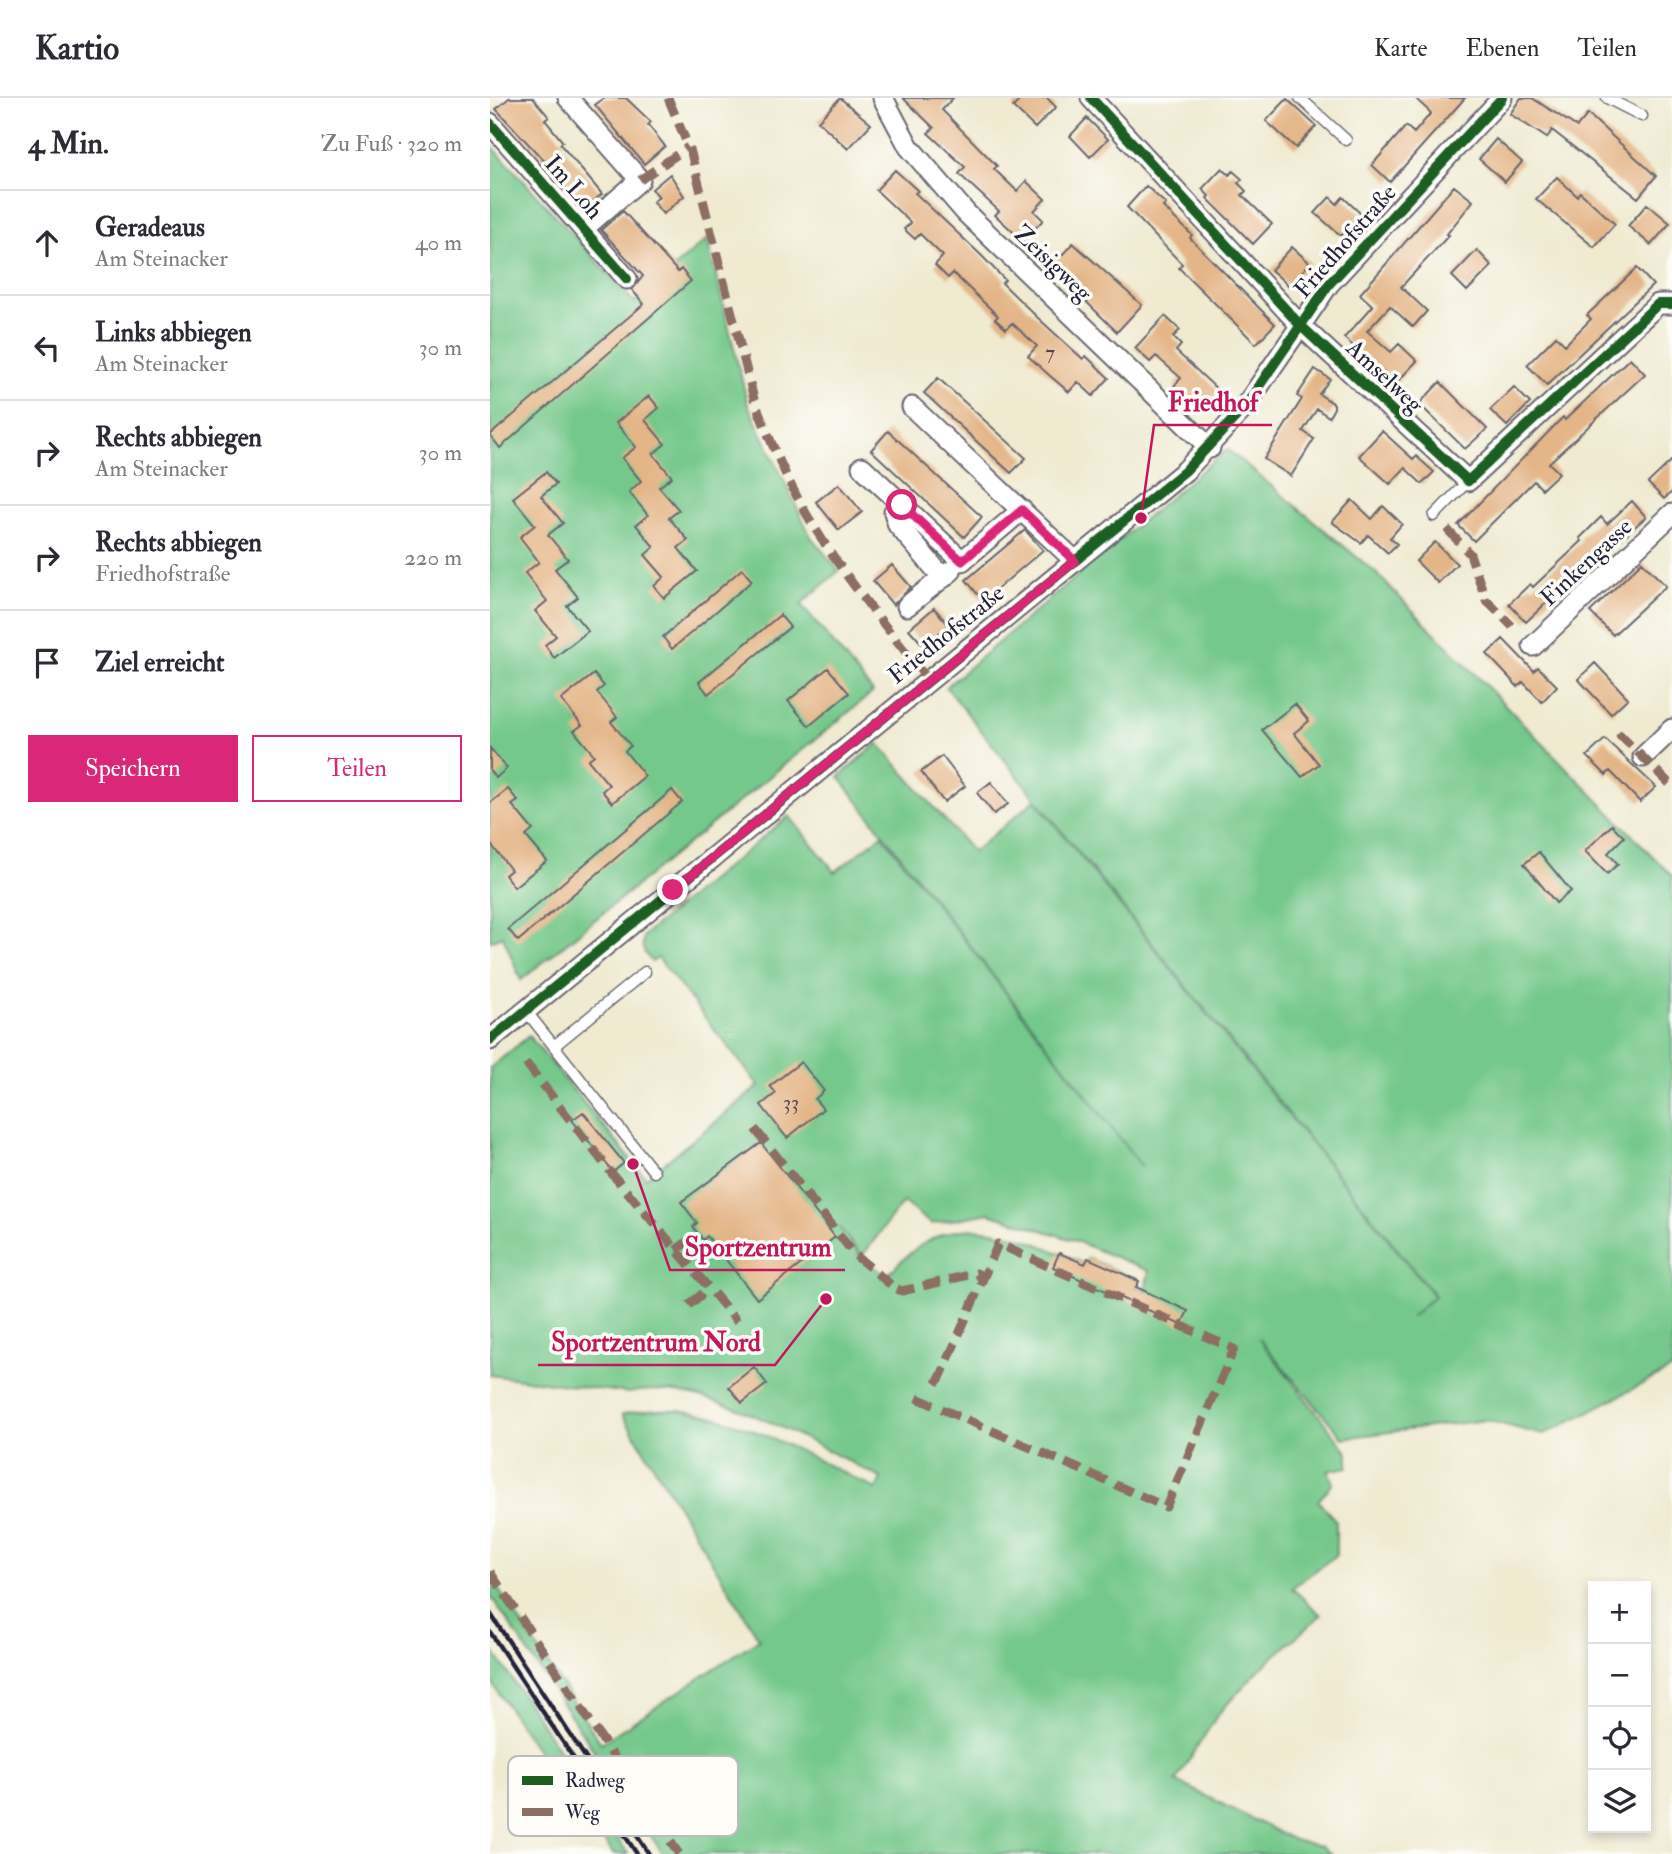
<!DOCTYPE html>
<html lang="de">
<head>
<meta charset="utf-8">
<style>
  body { margin:0; font-family:"IM FELL Double Pica",serif; background:#f2f2f3; color:#2b2b33 }
  .controls { position:absolute; right:21px; bottom:21px; display:grid; overflow:hidden; border-radius:0px; box-shadow:0 4px 10px #0003 }
  .controls button { width:63px; height:63px; display:grid; place-items:center; padding:0; border:0; border-bottom:2px solid #e1e1e2; background:#fff; color:#2b2b33; font:35px sans-serif }
  .stop { position:absolute; width:21px; height:21px; margin:-16px; border:5px solid #db2777; border-radius:50%; background:#fff }
  .stop.end { background:#db2777; border-color:#fff; box-shadow:0 2px 7px #0008 }
  .list { margin:0; padding:0; list-style:none }
  h2 { display:flex; justify-content:space-between; align-items:center; height:91px; margin:0; padding:0 28px; font-size:30px }
  h2 small { font-size:23px; font-weight:400; color:#7c7c81 }
  .list li { display:grid; grid-template-columns:46px 1fr auto; gap:21px; align-items:center; box-sizing:border-box; height:105px; padding:0 28px; border-top:2px solid #e1e1e2 }
  .list b { display:block; font-size:26px; white-space:nowrap }
  .list p { margin:0; font-size:23px; white-space:nowrap; color:#7c7c81 }
  .list em { font-size:23px; font-style:normal; color:#7c7c81 }
  .actions { display:flex; gap:14px; padding:21px 28px }
  .actions a { flex:1; padding:16px 0; border:2px solid #db2777; border-radius:0px; text-align:center; font-size:24px; color:#db2777 }
  .actions .main { background:#db2777; color:#fff }
  .icon { flex:none; width:38px; height:38px; fill:none; stroke:currentColor; stroke-width:2; stroke-linecap:round; stroke-linejoin:round }
  .map { position:relative; flex:none; width:1182px; height:1756px; overflow:hidden }
  header { display:flex; align-items:center; gap:42px; box-sizing:border-box; height:98px; padding:0 35px; background:#fff; border-bottom:2px solid #e1e1e2 }
  header strong { font-size:33px }
  nav { display:flex; gap:38px; margin-inline-start:auto; font-size:24px }
  main { display:flex }
  aside { flex:1; background:#fff }
  .map>svg:first-child { display:block }
</style>
</head>
<body>
<header>
<strong>Kartio</strong>
<nav><a>Karte</a><a>Ebenen</a><a>Teilen</a></nav>
</header>
<main>
<aside>
<h2>4 Min.<small>Zu Fuß · 320 m</small></h2>
<ul class="list">
<li><svg class="icon" aria-label="ahead" viewBox="0 0 24 24"><path d="M12 20V5M6 11l6-6 6 6"/></svg><div><b>Geradeaus</b><p>Am Steinacker</p></div><em>40 m</em></li>
<li><svg class="icon" aria-label="left" viewBox="0 0 24 24"><path d="M17 20v-9H6M10 6l-5 5 5 5"/></svg><div><b>Links abbiegen</b><p>Am Steinacker</p></div><em>30 m</em></li>
<li><svg class="icon" aria-label="right" viewBox="0 0 24 24"><path d="M7 20v-9h11M14 6l5 5-5 5"/></svg><div><b>Rechts abbiegen</b><p>Am Steinacker</p></div><em>30 m</em></li>
<li><svg class="icon" aria-label="right" viewBox="0 0 24 24"><path d="M7 20v-9h11M14 6l5 5-5 5"/></svg><div><b>Rechts abbiegen</b><p>Friedhofstraße</p></div><em>220 m</em></li>
<li><svg class="icon" aria-label="arrive" viewBox="0 0 24 24"><path d="M6 21V4h12l-3 4 3 4H6"/></svg><div><b>Ziel erreicht</b></div></li>
</ul>
<div class="actions"><a class="main">Speichern</a><a>Teilen</a></div>
</aside>
<div class="map">
<svg width="1182" height="1756" viewBox="0 0 1182 1756">
  <rect width="100%" height="100%" fill="#fdfcf7"/>
  <filter id="ink" filterUnits="userSpaceOnUse"><feTurbulence type="fractalNoise" baseFrequency=".0143" numOctaves="2"/><feDisplacementMap in="SourceGraphic" scale="14" xChannelSelector="R" yChannelSelector="G"/><feConvolveMatrix kernelMatrix="1 2 1 2 8 2 1 2 1" color-interpolation-filters="sRGB"/></filter>
  <filter id="wash" filterUnits="userSpaceOnUse"><feTurbulence type="fractalNoise" baseFrequency=".00686" numOctaves="4" result="noise"/><feDisplacementMap in="SourceGraphic" scale="28" xChannelSelector="R" yChannelSelector="G"/><feGaussianBlur stdDeviation="1.57" result="paint"/><feColorMatrix in="noise" values="0 0 0 0 0 0 0 0 0 0 0 0 0 0 0 0 0 1.4 0 .05"/><feComposite in="paint" operator="in"/></filter>
  <g filter="url(#wash)">
    <rect width="100%" height="100%" fill="#efead0"/>
    <path fill="#74c88b" stroke="#4b7563" stroke-width="2" fill-rule="evenodd" d="M0 46 144 204 217 141 258 307 321 439 349 473 311 506 383 594 31 882 13 838 0 843Z
      M737 351 886 475 1182 778V1271L1053 1337 996 1322 853 1340 769 1241 858 1355V1369L838 1373 843 1385 828 1403 846 1423V1457L802 1490 831 1517 769 1572 728 1616 686 1683 804 1742 831 1748 841 1756H173L0 1497V1479L111 1645 269 1541 132 1316C155 1313 179 1309 202 1314 267 1326 327 1363 386 1391L391 1380C329 1349 209 1277 139 1295L0 1277V970L39 938 156 1080 269 988 168 860 162 864C154 855 150 849 154 837L299 718 345 774 392 737 652 1069 349 679 388 645 483 754 545 702 944 1198 921 1219 945 1198 456 589ZM413 1104 441 1126 499 1115 586 1143 659 1173 655 1193 646 1189 649 1183 598 1160 594 1166C518 1132 460 1104 397 1178L371 1159 349 1129 372 1158Z
      M0 1548 138 1756H123L84 1697 62 1675 0 1582Z"/>
    <g id="blocks">
      <path fill="#e4b587" d="M19 0H43L59 19 55 22 73 44 70 46 112 96 93 112 57 66 6 11Z
        M114 0H136L161 24 158 27 175 48 154 66 105 7Z
        M350 0 381 26 358 51 328 23Z
        M413 0H463L452 12 507 68 504 71 527 93 536 83 555 101 544 113 553 122 533 143 505 117 509 113 469 76 475 69 438 35 444 30Z
        M532 0H557L566 9 545 30 523 9Z
        M925 0H975L900 84 882 67 916 28 924 35 941 15Z
        M1031 0H1042L1087 29 1098 16 1166 78 1148 100 1062 32 1057 40 1020 16Z
        M797 1 826 28 806 50 776 23Z
        M597 20 618 41 600 59 580 38Z
        M1006 41 1032 64 1015 84 989 61Z
        M732 70 739 77 743 73 752 81 748 85 756 93 752 97 782 126 763 146 717 100 719 98 712 91Z
        M405 72 428 93 425 95 491 157 515 182 512 185 548 220 593 261 596 258 619 280 603 298 588 284 579 294 559 277 538 258 547 248 522 225 516 231 505 221 508 218 463 175 458 180 445 167 453 158 430 136 425 141 414 131 421 125 386 92Z
        M180 76 194 98 173 116 163 104 169 99 162 91Z
        M1067 79 1087 98 1090 94 1125 126 1104 149 1046 101Z
        M656 88 676 106 673 109 702 137 700 140 785 226 766 246 689 170 692 166 637 109Z
        M964 88 983 103 957 136 959 137 911 189 937 213 923 229 900 208 877 233 901 254 909 246 927 263 906 285 854 240 883 208 870 196Z
        M840 99 847 106 853 99 871 116 851 138 825 115Z
        M1157 106 1180 125 1161 147 1138 128Z
        M133 113 188 174 191 171 201 183 10 350 0 337 154 206 142 192 153 178 111 132Z
        M583 145 652 207 627 234 561 169Z
        M802 149 820 165 799 188 781 172Z
        M987 152 1002 168 977 193 962 178Z
        M1147 170 1163 187 1057 287 1037 267 1066 238 1075 247 1101 221 1097 217Z
        M675 218 690 232 683 239 691 247 686 253 729 293 710 313 684 288 691 280 666 258 660 264 645 250Z
        M1140 260 1155 276 1059 365 1069 375 1052 391 1044 383 984 443 968 427 1073 319 1075 322Z
        M825 271 840 281 829 296 844 306V310L839 319 827 311 813 333 824 341 801 378 774 361 812 301 807 298Z
        M448 280 536 360 521 375 434 295Z
        M950 284 997 331 975 351 929 306Z
        M1024 289 1040 305 1017 328 1000 312Z
        M159 298 169 310 155 322 175 346 163 356 182 379 169 389 189 412 179 420 198 442 188 450 207 473 174 500 164 488 174 479 155 457 164 449 146 427 158 417 139 394 151 383 132 360 146 349 126 325Z
        M398 333 492 419 474 439 381 352Z
        M892 333 923 361 926 358 944 374 932 386 915 370 900 386 869 358Z
        M1182 362V394L1174 401 1158 385Z
        M56 374 66 386 51 398 73 425 58 437 78 461 65 471 88 499 77 508 98 533 64 560 55 547 66 538 45 513 57 503 35 475 49 464 30 439 45 427 23 400Z
        M349 386 372 414 349 432 326 404Z
        M862 402 882 421 893 408 912 426 900 440 907 446 898 455 878 437 871 445 842 424Z
        M1142 403 1156 419 1095 473 1097 475 1077 494 1072 490 1036 524 1019 506 1040 486 1043 489 1092 443 1090 440 1111 419 1117 426Z
        M535 432 553 452 493 503 476 482Z
        M945 444 967 466 948 485 926 463Z
        M1152 464 1176 488 1123 537 1100 514Z
        M402 467 421 489 403 507 383 483Z
        M252 471 262 483 182 551 173 539Z
        M444 510 459 527 434 548 419 531Z
        M290 517 300 529 218 596 209 584Z
        M1013 541 1044 573 1048 569 1067 588 1052 604 1033 584 1028 589 997 556Z
        M1105 565 1138 600 1121 616 1088 581Z
        M338 570 359 595 319 628 298 603Z
        M104 576 114 588 107 594 127 619 121 624 141 648 135 653 155 678 122 705 112 693 119 687 98 662 104 657 84 633 92 627 71 602Z
        M805 606 819 623 804 635 829 666 812 679 772 632Z
        M1115 641 1166 689 1150 704 1120 673 1116 677 1097 658Z
        M0 650 17 670 6 680 0 673Z
        M452 658 475 688 454 704 431 674Z
        M501 684 518 706 504 716 487 695Z
        M18 691 28 703 22 707 43 732 36 738 57 763 24 789 15 777 21 772 0 745V705Z
        M182 692 192 704 28 843 18 831Z
        M1122 727 1134 739 1118 755 1128 766 1117 776 1095 753Z
        M1049 754 1081 793 1066 805 1034 766Z
        M311 964 334 993 325 1001 333 1011 297 1040 271 1007 286 995 280 988Z
        M93 1014 134 1065 123 1074 82 1022Z
        M271 1045 345 1139 267 1201 217 1138 213 1142 203 1129 207 1125 191 1104Z
        M569 1155 595 1166 598 1160 649 1183 646 1189 698 1213 691 1227 563 1169Z
        M264 1269 277 1286 252 1305 239 1289Z"/>
    </g>
  </g>
  <g filter="url(#ink)">
    <use href="#blocks" fill-opacity="0" stroke="#6a686f" stroke-width="2"/>
    <g fill="none" stroke-linecap="round" stroke-linejoin="round">
      <g stroke="#6a686f" stroke-width="13">
        <path id="lane" d="M810 0 856 42
          M1117 0 1152 18
          M944 418 978 383
          M36 913 164 1074
          M64 948 155 874"/>
      </g>
      <g stroke="#6a686f" stroke-width="23">
        <path id="street" d="M78 0 150 82 93 131
          M393 0 419 49 476 115 720 350
          M601 0 811 228 978 383 1168 206H1182
          M0 25 137 181
          M422 309 585 463
          M372 369 472 463 532 412
          M412 407 404 414 408 427 453 480
          M417 508 461 473
          M1043 548 1182 416
          M1153 659 1182 631
          M0 942 695 373 754 310 839 186 1012 0"/>
      </g>
      <use href="#lane" stroke="#fff" stroke-width="10"/>
      <use href="#street" stroke="#fff" stroke-width="19"/>
      <path stroke="#22223b" stroke-width="4.5" d="M0 1515 159 1756
        M0 1534 147 1756"/>
      <path stroke="#8d6e63" stroke-width="9" stroke-dasharray="18 9" stroke-linecap="butt" d="M178 0 201 55 264 301C278 337 293 374 312 408 347 471 394 526 438 582
        M150 82 198 49
        M957 431 980 456 996 502 1022 528
        M1128 635 1182 688
        M36 965 123 1077 247 1223
        M265 1031 365 1157 401 1187
        M186 1152 204 1139
        M407 1191 412 1193 487 1175 492 1181
        M199 1207 219 1190
        M427 1300 676 1409 744 1251 508 1146 450 1280 442 1289
        M0 1474 189 1756"/>
      <g stroke="#fdfcf7" stroke-width="15">
        <path id="cycleway" d="M601 0 811 228 978 383 1168 206H1182
          M0 25 137 181
          M0 942 695 373 754 310 839 186 1012 0"/>
      </g>
      <use href="#cycleway" stroke="#1b5e20" stroke-width="10"/>
    </g>
  </g>
  <g fill="none" stroke-linecap="round" stroke-linejoin="round" filter="url(#ink)">
    <path stroke="#db2777" stroke-width="9" d="M183 792 585 463 532 412 472 463 412 407"/>
  </g>
  <g text-anchor="middle" stroke-width="7" stroke-linejoin="round" paint-order="stroke">
    <g font-size="21" fill="#52474e">
      <text x="560" y="261">7</text>
      <text x="301" y="1011">33</text>
    </g>
    <g font-size="24" fill="#22223b" stroke="#fdfcf7">
      <text transform="translate(84 89) rotate(49)" y="8">Im Loh</text>
      <text transform="translate(855 143) rotate(-49)" y="8">Friedhofstraße</text>
      <text transform="translate(563 165) rotate(44)" y="8">Zeisigweg</text>
      <text transform="translate(895 278) rotate(43)" y="8">Amselweg</text>
      <text transform="translate(1096 464) rotate(-43)" y="8">Finkengasse</text>
      <text transform="translate(456 536) rotate(-39)" y="8">Friedhofstraße</text>
    </g>
  </g>
  <rect x="18" y="1658" width="230" height="80" rx="10" fill="#fdfcf7" stroke="#bbbbbf" stroke-width="2"/>
  <rect x="32" y="1678" width="31" height="9" fill="#1b5e20"/>
  <rect x="32" y="1710" width="31" height="8" fill="#8d6e63"/>
  <g font-size="19" fill="#22223b">
    <text x="75" y="1689">Radweg</text>
    <text x="75" y="1721">Weg</text>
  </g>
  <path fill="none" stroke="#c2185b" stroke-width="2.5" d="M651 420L664 327H782M143 1066L180 1172H355M336 1201L285 1267H48"/>
  <g fill="#c2185b" stroke="#fdfcf7" stroke-width="2.5">
    <circle cx="651" cy="420" r="7"/>
    <circle cx="143" cy="1066" r="7"/>
    <circle cx="336" cy="1201" r="7"/>
  </g>
  <g font-size="26" text-anchor="middle" font-weight="bold" fill="#c2185b" stroke="#fdfcf7" stroke-width="7" stroke-linejoin="round" paint-order="stroke">
    <text x="723" y="313">Friedhof</text>
    <text x="268" y="1158">Sportzentrum</text>
    <text x="166" y="1253">Sportzentrum Nord</text>
  </g>
</svg>
<div class="controls">
<button>+</button>
<button>−</button>
<button><svg class="icon" aria-label="locate" viewBox="0 0 24 24"><circle cx="12" cy="12" r="6"/><path d="M12 2v4M12 18v4M2 12h4M18 12h4"/></svg></button>
<button><svg class="icon" aria-label="layers" viewBox="0 0 24 24"><path d="M12 4l9 5-9 5-9-5zM3 14l9 5 9-5"/></svg></button>
</div>
<div class="stop" style="left:412px;top:407px"></div>
<div class="stop end" style="left:183px;top:792px"></div>
</div>
</main>
</body>
</html>
